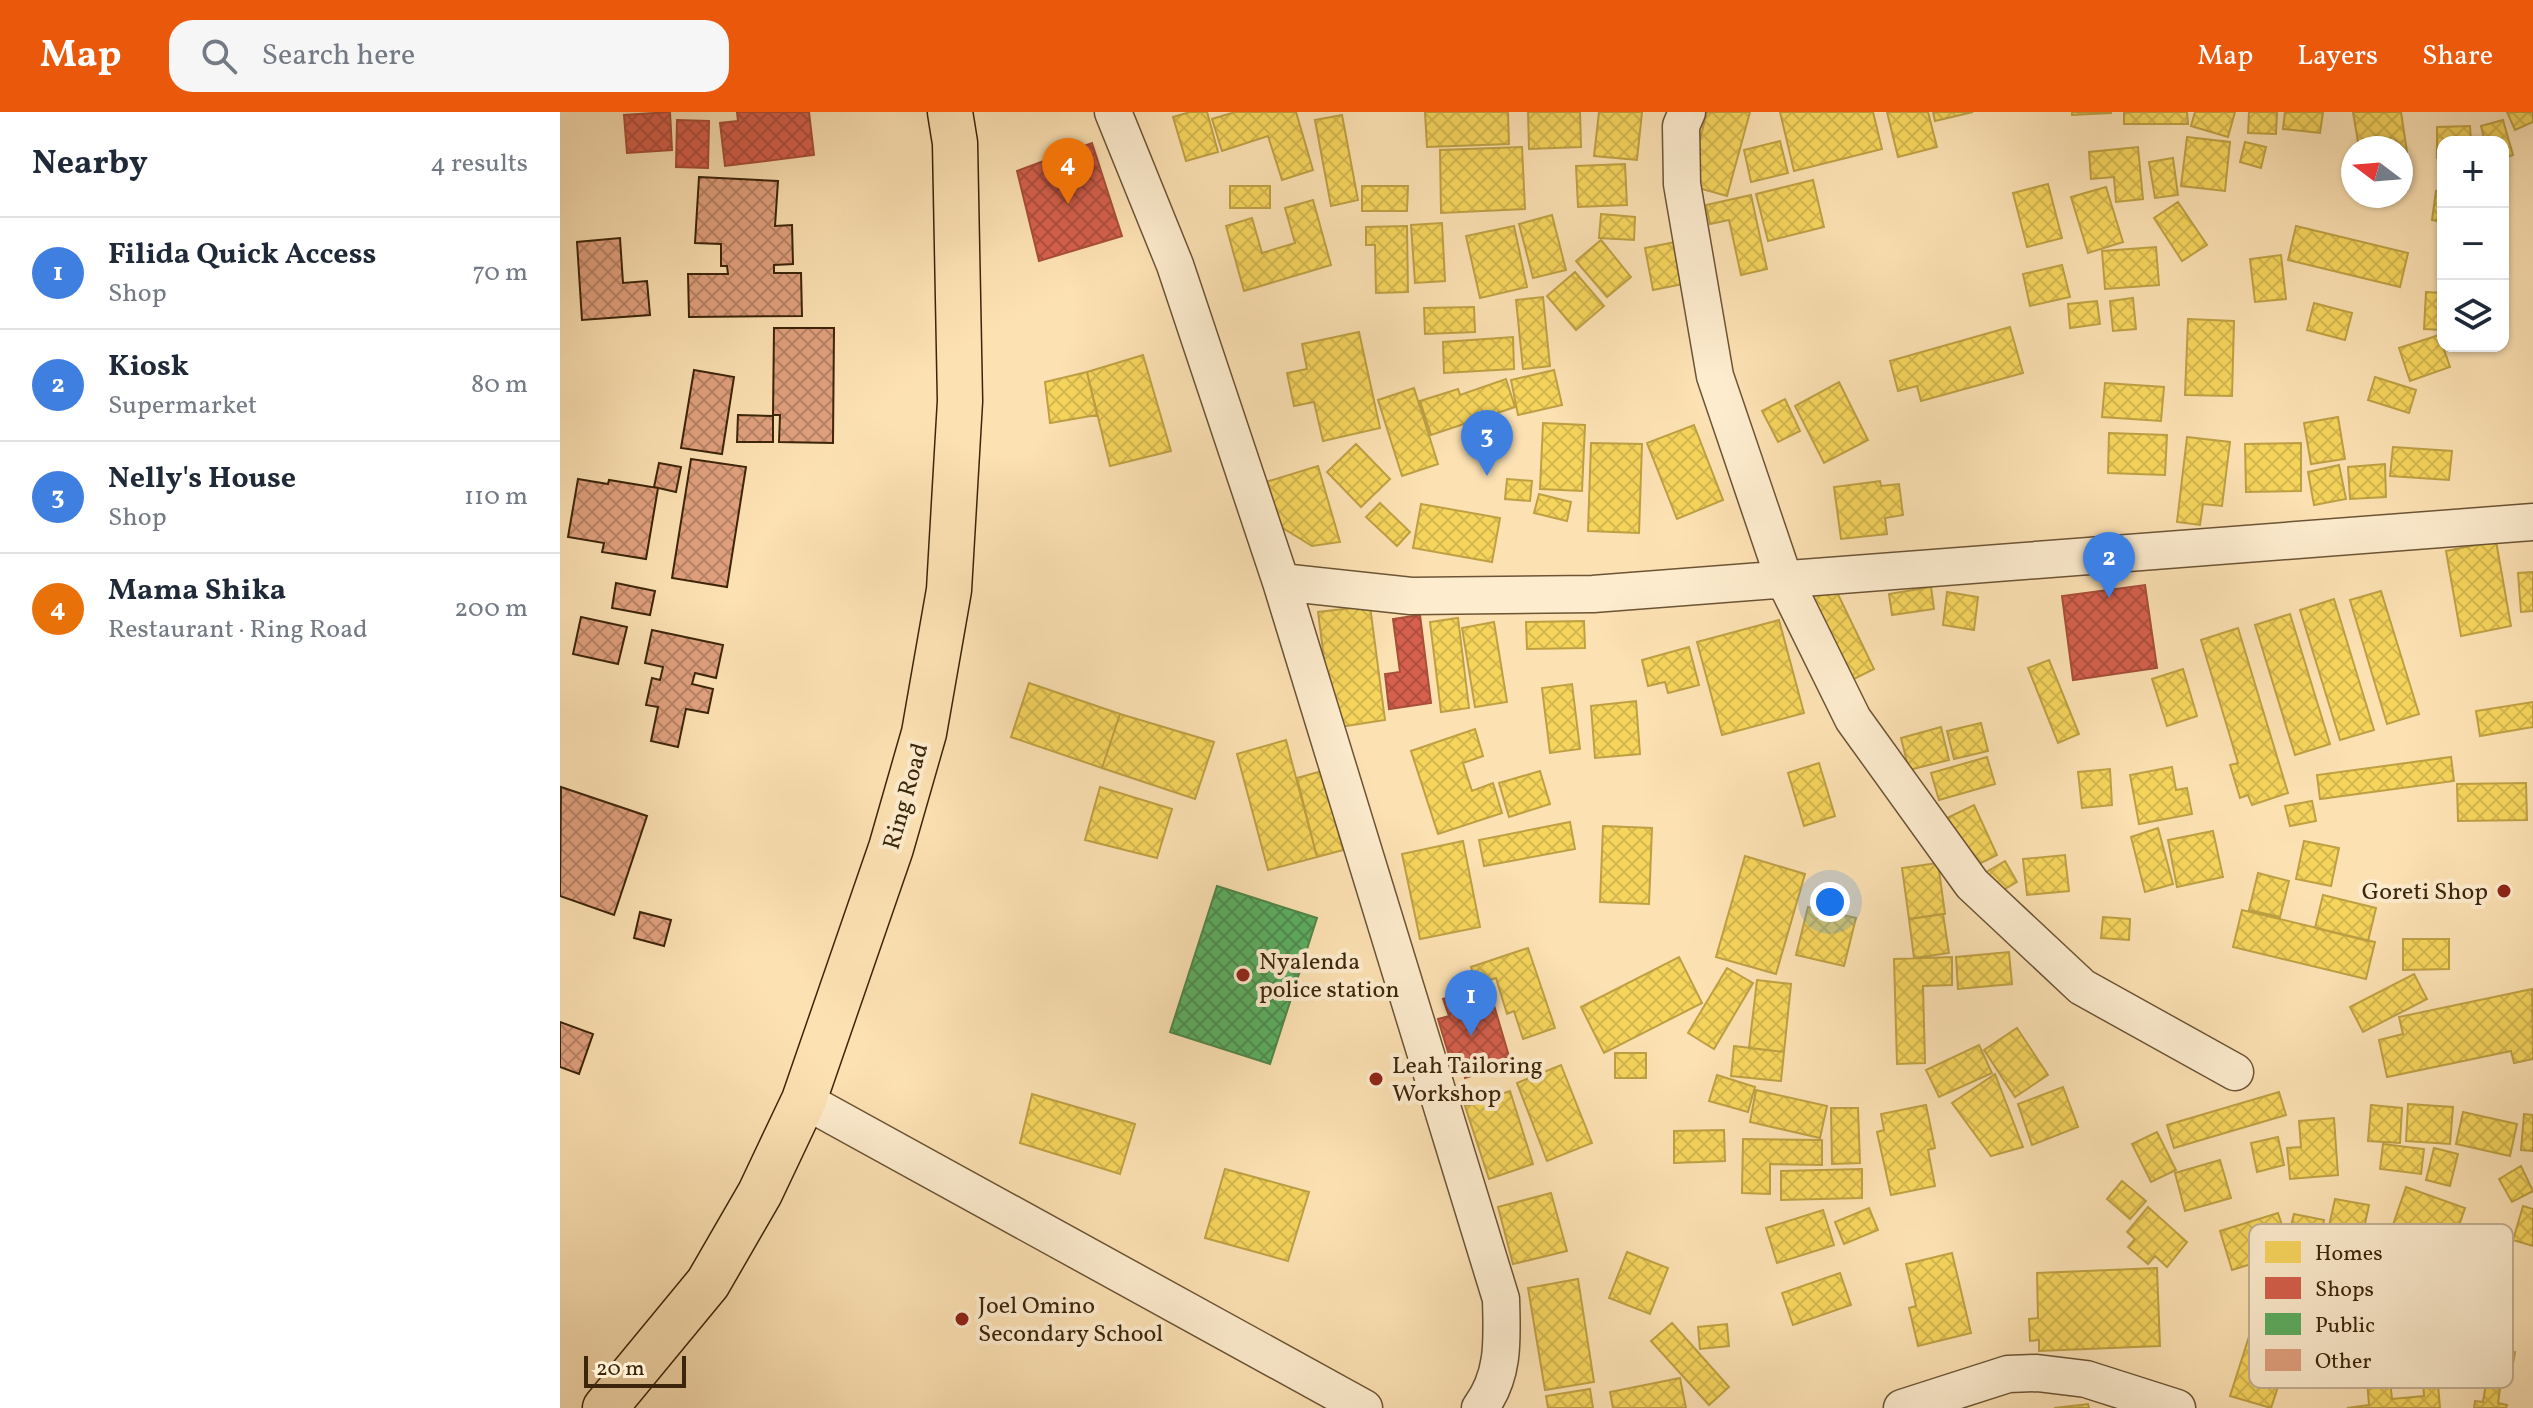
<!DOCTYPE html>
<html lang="en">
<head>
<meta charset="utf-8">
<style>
  body { margin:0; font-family:Vollkorn,serif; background:#f6f6f7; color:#1f2937 }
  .controls { position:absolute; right:24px; top:24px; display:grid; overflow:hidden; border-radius:16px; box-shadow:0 2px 6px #0004 }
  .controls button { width:72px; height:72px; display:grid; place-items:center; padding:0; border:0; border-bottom:2px solid #e0e1e3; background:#fff; color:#1f2937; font:40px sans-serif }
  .compass { position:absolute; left:1781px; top:24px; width:72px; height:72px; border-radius:50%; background:#fff; box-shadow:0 2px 6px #0004; rotate:286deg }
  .scale { position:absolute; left:24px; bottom:20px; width:102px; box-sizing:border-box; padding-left:8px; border:4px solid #3c250a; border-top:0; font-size:22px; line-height:28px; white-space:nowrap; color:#3c250a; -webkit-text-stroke:6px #fdecce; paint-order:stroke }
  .you { position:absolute; left:1270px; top:790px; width:28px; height:28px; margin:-20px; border:6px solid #fff; border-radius:50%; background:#1a73e8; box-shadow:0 0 0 12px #1a73e833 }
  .badge { display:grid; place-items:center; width:52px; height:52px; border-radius:50%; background:#ea580c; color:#fff; font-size:26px; font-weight:700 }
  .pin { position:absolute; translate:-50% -66px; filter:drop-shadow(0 2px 4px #0008) }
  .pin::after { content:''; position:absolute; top:42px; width:28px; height:24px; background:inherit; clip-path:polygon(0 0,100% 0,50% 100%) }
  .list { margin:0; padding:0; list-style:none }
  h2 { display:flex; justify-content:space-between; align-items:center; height:104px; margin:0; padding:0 32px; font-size:34px }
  h2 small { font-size:26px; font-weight:400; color:#747a83 }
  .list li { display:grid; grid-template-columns:52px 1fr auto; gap:24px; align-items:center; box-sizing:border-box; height:112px; padding:0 32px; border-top:2px solid #e0e1e3 }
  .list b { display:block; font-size:30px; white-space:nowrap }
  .list p { margin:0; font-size:26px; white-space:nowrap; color:#747a83 }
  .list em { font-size:26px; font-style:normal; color:#747a83 }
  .icon { flex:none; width:44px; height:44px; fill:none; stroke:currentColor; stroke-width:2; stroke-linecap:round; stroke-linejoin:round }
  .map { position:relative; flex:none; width:1973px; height:1296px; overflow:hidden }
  header { display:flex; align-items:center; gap:48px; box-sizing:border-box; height:112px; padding:0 40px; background:#ea580c; color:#fff }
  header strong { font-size:38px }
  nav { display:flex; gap:44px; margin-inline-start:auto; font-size:28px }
  .search { width:560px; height:72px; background:#f6f6f7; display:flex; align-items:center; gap:20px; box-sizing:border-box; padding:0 28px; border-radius:24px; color:#747a83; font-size:30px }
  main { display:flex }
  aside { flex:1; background:#fff }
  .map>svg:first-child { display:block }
</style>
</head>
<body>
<header>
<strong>Map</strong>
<div class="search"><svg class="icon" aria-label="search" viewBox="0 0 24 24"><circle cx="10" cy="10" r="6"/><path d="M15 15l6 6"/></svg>Search here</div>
<nav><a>Map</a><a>Layers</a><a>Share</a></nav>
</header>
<main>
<aside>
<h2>Nearby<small>4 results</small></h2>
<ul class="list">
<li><span class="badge" style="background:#3f7fe0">1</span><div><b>Filida Quick Access</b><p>Shop</p></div><em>70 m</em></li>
<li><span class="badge" style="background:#3f7fe0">2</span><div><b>Kiosk</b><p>Supermarket</p></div><em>80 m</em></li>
<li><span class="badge" style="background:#3f7fe0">3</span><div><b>Nelly's House</b><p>Shop</p></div><em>110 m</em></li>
<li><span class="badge" style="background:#e8710a">4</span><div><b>Mama Shika</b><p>Restaurant · Ring Road</p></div><em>200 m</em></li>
</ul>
</aside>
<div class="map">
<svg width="1973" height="1296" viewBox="0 0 1973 1296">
  <defs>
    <pattern id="homes-cross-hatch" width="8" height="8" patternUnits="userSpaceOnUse" patternTransform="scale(2)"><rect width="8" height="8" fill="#f6d55c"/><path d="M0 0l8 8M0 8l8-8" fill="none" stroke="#d4b74f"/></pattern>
    <pattern id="shops-cross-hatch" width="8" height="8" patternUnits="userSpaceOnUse" patternTransform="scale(2)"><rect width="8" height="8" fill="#d6604d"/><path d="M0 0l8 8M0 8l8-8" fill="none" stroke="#af4f3e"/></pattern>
    <pattern id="public-cross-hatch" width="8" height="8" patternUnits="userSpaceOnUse" patternTransform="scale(2)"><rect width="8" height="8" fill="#5aae61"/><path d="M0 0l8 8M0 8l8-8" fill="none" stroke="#4c8d4e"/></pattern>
    <pattern id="building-cross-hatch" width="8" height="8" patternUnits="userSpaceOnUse" patternTransform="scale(2)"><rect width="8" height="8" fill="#e1a17f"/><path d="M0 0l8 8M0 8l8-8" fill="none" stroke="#b88366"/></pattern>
  </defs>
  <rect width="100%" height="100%" fill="#fce1b3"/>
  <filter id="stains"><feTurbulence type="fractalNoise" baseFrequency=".0025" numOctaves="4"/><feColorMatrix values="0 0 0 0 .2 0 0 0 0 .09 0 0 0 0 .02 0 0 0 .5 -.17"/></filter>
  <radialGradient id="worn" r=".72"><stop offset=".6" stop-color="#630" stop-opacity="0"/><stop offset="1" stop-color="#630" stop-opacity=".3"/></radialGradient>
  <path fill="url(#homes-cross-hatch)" stroke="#bea043" stroke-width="2" fill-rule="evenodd" d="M630 0H647L658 40 626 49 613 5Z
    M675 0H736L753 58 722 68 708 24 662 39 652 7Z
    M865 0H948L949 32 867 35Z
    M968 0H1020L1021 35 969 37Z
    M1039 0H1082L1077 48 1034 44Z
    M1147 0H1190L1167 84 1128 73Z
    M1220 0H1313L1322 37 1234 59Z
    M1327 0H1368L1377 35 1338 45Z
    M1373 0H1413L1375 9Z
    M1512 0H1551V1L1512 3Z
    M1564 0H1627L1628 12H1564Z
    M1635 0H1675L1668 25 1631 14Z
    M1689 0H1717L1716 22 1688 21Z
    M1725 0H1763L1760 21 1723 17Z
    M1793 0H1841L1847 40 1841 41V36H1799Z
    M1947 0H1973V10L1955 18Z
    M782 3 798 88 771 94 755 8Z
    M1943 8 1953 43 1943 46V30H1925L1921 14Z
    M1910 14 1911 30H1883V46H1877V15Z
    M1627 25 1670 30 1665 79 1621 74Z
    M1220 29 1228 61 1191 70 1184 38Z
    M1685 30 1706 35 1701 56 1680 50Z
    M962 35 965 97 881 101 880 38Z
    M1578 35 1583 87 1556 90 1554 65 1531 67 1529 40Z
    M1613 46 1618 83 1595 86 1589 50Z
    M1065 52 1067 93 1018 95 1016 54Z
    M1253 68 1264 115 1208 129 1196 82Z
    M1488 72 1502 126 1467 135 1453 81Z
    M670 74H710V96H670Z
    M802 74H848L847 99H802Z
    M1546 75 1563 130 1528 141 1511 85Z
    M1876 79 1883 80V110L1872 108Z
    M1191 83 1207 157 1181 163 1169 108 1150 112 1146 93Z
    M753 88 771 153 684 179 666 114 692 106 702 141 735 131 725 96Z
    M1618 90 1647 133 1622 149 1594 106Z
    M1041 102 1075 105 1074 128 1039 126Z
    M992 103 1006 158 973 166 959 112Z
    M882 111 885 169 855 171 851 113Z
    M847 114 848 180 816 181 815 133H806V115Z
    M954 114 967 175 920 186 906 124Z
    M1736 114 1848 141 1840 175 1728 148Z
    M1041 128 1071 165 1047 185 1016 149Z
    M1125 128 1133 170 1093 178 1085 136Z
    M1596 135 1599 173 1545 177 1542 139Z
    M1721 143 1726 187 1695 190 1690 147Z
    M1502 153 1510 185 1470 194 1463 162Z
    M1015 160 1044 194 1016 218 987 184Z
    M1866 180 1883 181V218L1864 217Z
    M983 185 990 254 963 257 956 188Z
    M1573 186 1576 217 1553 219 1550 189Z
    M1537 189 1540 212 1510 216 1508 192Z
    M1754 191 1792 201 1785 228 1747 218Z
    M914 195 915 220 865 222 864 196Z
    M1628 207 1674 209 1672 284 1625 283Z
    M1450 215 1463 261 1361 289 1357 274 1338 279 1330 249Z
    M799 220 820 316 763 329 754 290 734 294 727 261 747 257 742 232Z
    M1879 223 1890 255 1850 269 1839 236Z
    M953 225 954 257 884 261 883 230Z
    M583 243 611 339 550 354 527 260Z
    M994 258 1002 293 958 303 951 268Z
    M527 260 537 303 490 311 485 270Z
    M1815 265 1856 278 1849 301 1808 288Z
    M946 267 955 295 871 323 860 289 898 277 900 283Z
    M1279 270 1308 328 1264 351 1235 294Z
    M1545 271 1604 275 1601 309 1542 305Z
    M854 276 878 352 842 364 818 288Z
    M1225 287 1240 319 1218 330 1202 299Z
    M1778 305 1785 347 1751 352 1744 311Z
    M983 311 1025 313 1022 379 980 377Z
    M1134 313 1163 388 1117 407 1087 331Z
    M1549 321 1607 323 1605 363 1548 361Z
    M1627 325 1670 330 1662 394 1643 392 1640 413 1617 410Z
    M1031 331 1082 332 1079 421 1028 419Z
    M1741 331V379L1686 380 1685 332Z
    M796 332 830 367 801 395 767 360Z
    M1833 335 1892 339 1889 368 1830 364Z
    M1825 352 1826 385 1790 387 1788 355Z
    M1779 353 1786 387 1754 393 1748 360Z
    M758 354 780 430 752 434 718 413 706 370Z
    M947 367 972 369 970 389 945 387Z
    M1320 369 1321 374 1339 372 1343 403 1325 406 1327 422 1281 427 1274 375Z
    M979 382 1011 390 1007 409 974 401Z
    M820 391 850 420 837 434 806 405Z
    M861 392 940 406 932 450 853 436Z
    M1936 429 1951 514 1901 524 1886 439Z
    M1973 460V499L1961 500 1958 461Z
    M1274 474 1314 557 1286 571 1246 488Z
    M1371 475 1374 497 1332 503 1329 482Z
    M1821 479 1859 602 1827 612 1790 488Z
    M1387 480 1418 485 1414 518 1383 513Z
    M1774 487 1814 618 1780 628 1740 498Z
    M810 494 825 608 773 616 758 500Z
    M1730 502 1770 632 1735 643 1695 513Z
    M898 506 909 596 881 600 870 510Z
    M1219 508 1244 601 1162 623 1137 530Z
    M1024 509 1025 536 967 537 966 510Z
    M934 510 947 590 915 595 902 516Z
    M1678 516 1728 681 1692 693 1688 683 1680 686 1670 653 1678 651 1641 528Z
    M1129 535 1139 573 1108 581 1105 570 1088 574 1082 548Z
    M1489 548 1519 622 1498 631 1468 556Z
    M1623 557 1637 604 1607 614 1592 567Z
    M469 571 560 602 542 656 451 625Z
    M1012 572 1020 637 990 641 982 576Z
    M1076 589 1080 642 1035 646 1031 594Z
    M1973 590V615L1920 624 1916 599Z
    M560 602 654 630 635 687 542 656Z
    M1421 611 1428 639 1394 647 1387 619Z
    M1381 615 1389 648 1349 658 1341 626Z
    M915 617 923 644 903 651 912 679 933 671 942 701 878 722 851 639Z
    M726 628 757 745 708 758 677 642Z
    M1427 645 1435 672 1379 688 1371 661Z
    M1891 645 1894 669 1760 687 1757 663Z
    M1259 651 1275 704 1244 714 1228 661Z
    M1612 655 1616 678 1627 676 1632 702 1579 712 1570 663Z
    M1550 657 1552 693 1522 696 1518 660Z
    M762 659 783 738 757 745 737 666Z
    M980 659 990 692 949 705 939 671Z
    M1966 671 1967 708 1898 709 1897 672Z
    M540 675 612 697 597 746 525 728Z
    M1752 689 1756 709 1730 714 1725 694Z
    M1414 693 1437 743 1411 756 1387 706Z
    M1010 710 1015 737 924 754 919 728Z
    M1043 714 1092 716 1089 792 1040 790Z
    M1598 716 1613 772 1585 780 1571 725Z
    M1653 719 1663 765 1617 775 1608 728Z
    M903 729 920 815 860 827 842 742Z
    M1744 729 1779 736 1771 774 1736 767Z
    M1505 743 1509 779 1467 783 1463 747Z
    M1185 744 1245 762 1216 862 1156 845Z
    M1445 749 1457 770 1433 784 1421 763Z
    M1378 751 1385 802 1349 807 1342 756Z
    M1698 761 1729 769 1720 805 1689 798Z
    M1763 783 1816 796 1808 829 1755 816Z
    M1248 795 1296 806 1284 854 1236 843Z
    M1682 798 1815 830 1806 867 1673 835Z
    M1383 802 1389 841 1354 846 1349 807Z
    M1543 805 1570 807 1569 828 1541 826Z
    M1843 827H1889V857L1843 858Z
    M968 836 995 916 963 927 954 899 947 902 936 866 917 872 911 855Z
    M1449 840 1452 872 1398 877 1396 845Z
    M1119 845 1142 891 1044 941 1021 895Z
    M1392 845V873L1363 874 1365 951 1337 952 1334 847Z
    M1167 856 1193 871 1154 937 1128 921Z
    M1854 862 1867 887 1803 920 1790 895Z
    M1197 868 1231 872 1224 940 1189 936Z
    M1972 877 1973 947 1954 951 1951 939 1827 965 1819 928 1843 922 1839 905Z
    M1457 916 1488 963 1455 985 1424 938Z
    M1419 933 1432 961 1379 985 1366 958Z
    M1174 934 1224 940 1221 969 1171 964Z
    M1055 941H1086V966H1055Z
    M1001 953 1032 1031 987 1049 957 971Z
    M1435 962 1463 1035 1431 1044 1392 991Z
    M1157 963 1195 975 1188 1000 1149 989Z
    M1503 975 1518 1015 1472 1033 1458 992Z
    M1196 978 1267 994 1260 1026 1190 1010Z
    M950 979 973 1052 929 1067 905 994Z
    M1719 980 1726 1003 1614 1036 1607 1013Z
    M472 982 575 1012 560 1062 460 1031Z
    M1848 992 1893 995 1890 1032 1846 1029Z
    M1366 993 1375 1036 1368 1038 1375 1074 1331 1083 1317 1020 1324 1018 1321 1002Z
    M1811 993 1842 996 1840 1031 1808 1029Z
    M1271 996H1298L1300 1051 1272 1052Z
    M1903 1000 1957 1012 1950 1044 1896 1032Z
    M1964 1002 1973 1003V1039L1961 1038Z
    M1774 1006 1778 1063 1730 1067 1727 1036 1741 1035 1739 1009Z
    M1164 1018 1165 1049 1114 1051V1019Z
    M1597 1020 1616 1058 1591 1070 1572 1032Z
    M1718 1025 1724 1053 1697 1060 1691 1031Z
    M1183 1027 1262 1028V1053L1210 1052V1082L1182 1081Z
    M1823 1032 1864 1037 1861 1062 1820 1057Z
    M1874 1036 1898 1042 1890 1074 1866 1068Z
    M1660 1048 1671 1086 1625 1099 1615 1061Z
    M1961 1054 1973 1079 1952 1090 1939 1067Z
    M665 1057 749 1080 728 1149 645 1126Z
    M1302 1057V1086L1221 1088V1059Z
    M1562 1069 1586 1089 1570 1107 1547 1087Z
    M1846 1075 1905 1096 1894 1128 1866 1118 1864 1124 1833 1113Z
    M991 1081 1007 1139 953 1152 938 1095Z
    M1775 1087 1809 1093 1803 1121 1862 1160 1847 1182 1798 1148 1795 1162 1760 1155Z
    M1963 1094 1973 1097V1134L1953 1128Z
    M1588 1095 1627 1130 1607 1155 1595 1144 1588 1152 1568 1135 1575 1127 1567 1120Z
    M1309 1096 1318 1118 1284 1132 1275 1110Z
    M1263 1098 1274 1133 1217 1151 1206 1116Z
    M1718 1101 1733 1147 1703 1156 1701 1149 1672 1158 1660 1119Z
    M1734 1102 1764 1108 1751 1172 1731 1168 1741 1120 1730 1118Z
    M1067 1140 1108 1156 1090 1202 1049 1186Z
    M1392 1141 1411 1221 1358 1234 1349 1196 1356 1194 1346 1152Z
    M1597 1156 1600 1234 1479 1239V1228L1470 1229 1469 1207 1478 1206 1477 1161Z
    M1280 1161 1291 1193 1233 1213 1222 1181Z
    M1018 1167 1034 1270 985 1278 968 1176Z
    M1694 1209 1735 1223 1711 1296 1670 1284Z
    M1112 1211 1169 1275 1149 1293 1091 1229Z
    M1167 1212 1169 1234 1140 1237 1138 1215Z
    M1923 1236 1955 1240 1951 1263 1942 1262 1938 1291 1947 1293 1946 1296H1914L1915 1289 1923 1290 1928 1259 1920 1258Z
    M1875 1237 1880 1296H1787L1809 1293 1805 1243ZM1863 1266 1864 1284 1832 1287 1830 1269Z
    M1120 1266 1126 1296H1053L1050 1280Z
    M1030 1277 1033 1296H988L986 1284Z
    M1528 1292 1529 1296H1494Z"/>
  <path fill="url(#shops-cross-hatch)" stroke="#a84e39" stroke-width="2" d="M110 0 112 38 67 41 64 3Z
    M177 0H249L254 43 165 54 160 11 178 9Z
    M117 8 149 9 148 56 116 55Z
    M532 31 562 124 479 149 457 59Z
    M1585 473 1597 556 1513 568 1502 484Z
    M860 503 871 591 829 597 825 562 840 560 833 507Z
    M928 873 951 951 905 966 901 951 892 953 878 907 889 904 883 887Z"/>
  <path fill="url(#public-cross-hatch)" stroke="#518547" stroke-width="2" d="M657 774 757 806 710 952 610 920Z"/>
  <path fill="url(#building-cross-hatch)" stroke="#3c250a" stroke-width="2" d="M139 65 218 69 215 114 232 113 233 152 214 153V161H241L242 204 129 205 128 162H168L167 154H161V132L135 131Z
    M60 126 63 171 87 169 90 203 22 208 17 130Z
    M214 216H274L273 331 219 330 220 303H213Z
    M134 258 174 265 162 342 121 336Z
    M178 303 213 304V330H177Z
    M131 347 186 355 167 475 112 466Z
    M99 351 121 355 116 380 94 375Z
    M18 367 48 372 49 368 98 376 86 447 42 440 44 431 8 425Z
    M56 471 95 479 90 503 52 496Z
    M21 505 67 515 58 552 13 542Z
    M92 518 163 533 156 566 135 561 132 572 153 577 148 601 126 597 118 635 91 629 98 595 86 593 92 566 100 568 103 555 85 551Z
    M1 675 87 704 54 803 0 784Z
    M80 800 111 808 104 834 74 826Z
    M0 910 33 922 19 962 0 955Z"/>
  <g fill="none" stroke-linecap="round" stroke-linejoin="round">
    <g stroke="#6c5434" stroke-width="39">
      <path id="minor" d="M553 0 615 153 721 470 941 1187C942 1226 945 1263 920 1296
        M1127 0 1121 14 1122 72 1155 264 1224 467 1293 607 1412 772 1522 875 1675 960
        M721 470 851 484 1033 482 1973 410
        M244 988 804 1296
        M1342 1296 1448 1262 1477 1261 1526 1267 1617 1296"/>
    </g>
    <g stroke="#3c250a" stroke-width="47">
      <path id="major" d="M45 1296 148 1171 200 1081 244 988 331 736 364 621 389 478 400 289 395 31 390 0"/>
    </g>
    <use href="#minor" stroke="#fdecce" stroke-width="36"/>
    <use href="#major" stroke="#fce1b3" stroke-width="44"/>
  </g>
  <g fill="#8f2418" stroke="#fdecce" stroke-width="3">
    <circle cx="1944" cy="779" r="8"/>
    <circle cx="683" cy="863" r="8"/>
    <circle cx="816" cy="967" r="8"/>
    <circle cx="402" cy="1207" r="8"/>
  </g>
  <g text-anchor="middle" stroke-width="8" stroke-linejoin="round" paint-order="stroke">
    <g font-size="24" fill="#3c250a" stroke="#fdecce">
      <text transform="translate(345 684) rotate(-74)" y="8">Ring Road</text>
    </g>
    <g font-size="24" fill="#3c250a" stroke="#fdecce" text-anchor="start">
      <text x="1928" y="787" text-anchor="end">Goreti Shop</text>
      <text x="699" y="857">Nyalenda<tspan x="699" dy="28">police station</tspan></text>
      <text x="832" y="961">Leah Tailoring<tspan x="832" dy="28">Workshop</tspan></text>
      <text x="418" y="1201">Joel Omino<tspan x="418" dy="28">Secondary School</tspan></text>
    </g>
  </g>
  <rect x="1689" y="1112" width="264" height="164" rx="12" fill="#fdecce" stroke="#c3b093" stroke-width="2"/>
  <rect x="1705" y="1129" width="36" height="22" fill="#f6d55c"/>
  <rect x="1705" y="1165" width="36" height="22" fill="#d6604d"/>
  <rect x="1705" y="1201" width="36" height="22" fill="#5aae61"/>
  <rect x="1705" y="1237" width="36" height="22" fill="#e1a17f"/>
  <g font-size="22" fill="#3c250a">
    <text x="1755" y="1148">Homes</text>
    <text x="1755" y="1184">Shops</text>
    <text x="1755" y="1220">Public</text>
    <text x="1755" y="1256">Other</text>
  </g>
  <rect width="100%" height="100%" filter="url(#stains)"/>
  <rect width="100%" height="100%" fill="url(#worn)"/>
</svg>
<div class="controls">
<button>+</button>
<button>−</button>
<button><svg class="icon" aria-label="layers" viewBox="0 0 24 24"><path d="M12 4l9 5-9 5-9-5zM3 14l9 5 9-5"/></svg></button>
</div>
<svg class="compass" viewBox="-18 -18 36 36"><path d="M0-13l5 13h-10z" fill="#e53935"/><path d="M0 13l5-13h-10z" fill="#747a83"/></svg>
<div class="scale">20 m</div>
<div class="you"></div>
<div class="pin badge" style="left:911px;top:924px;background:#3f7fe0">1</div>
<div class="pin badge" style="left:1549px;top:486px;background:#3f7fe0">2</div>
<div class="pin badge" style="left:927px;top:364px;background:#3f7fe0">3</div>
<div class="pin badge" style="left:508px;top:92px;background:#e8710a">4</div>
</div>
</main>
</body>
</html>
